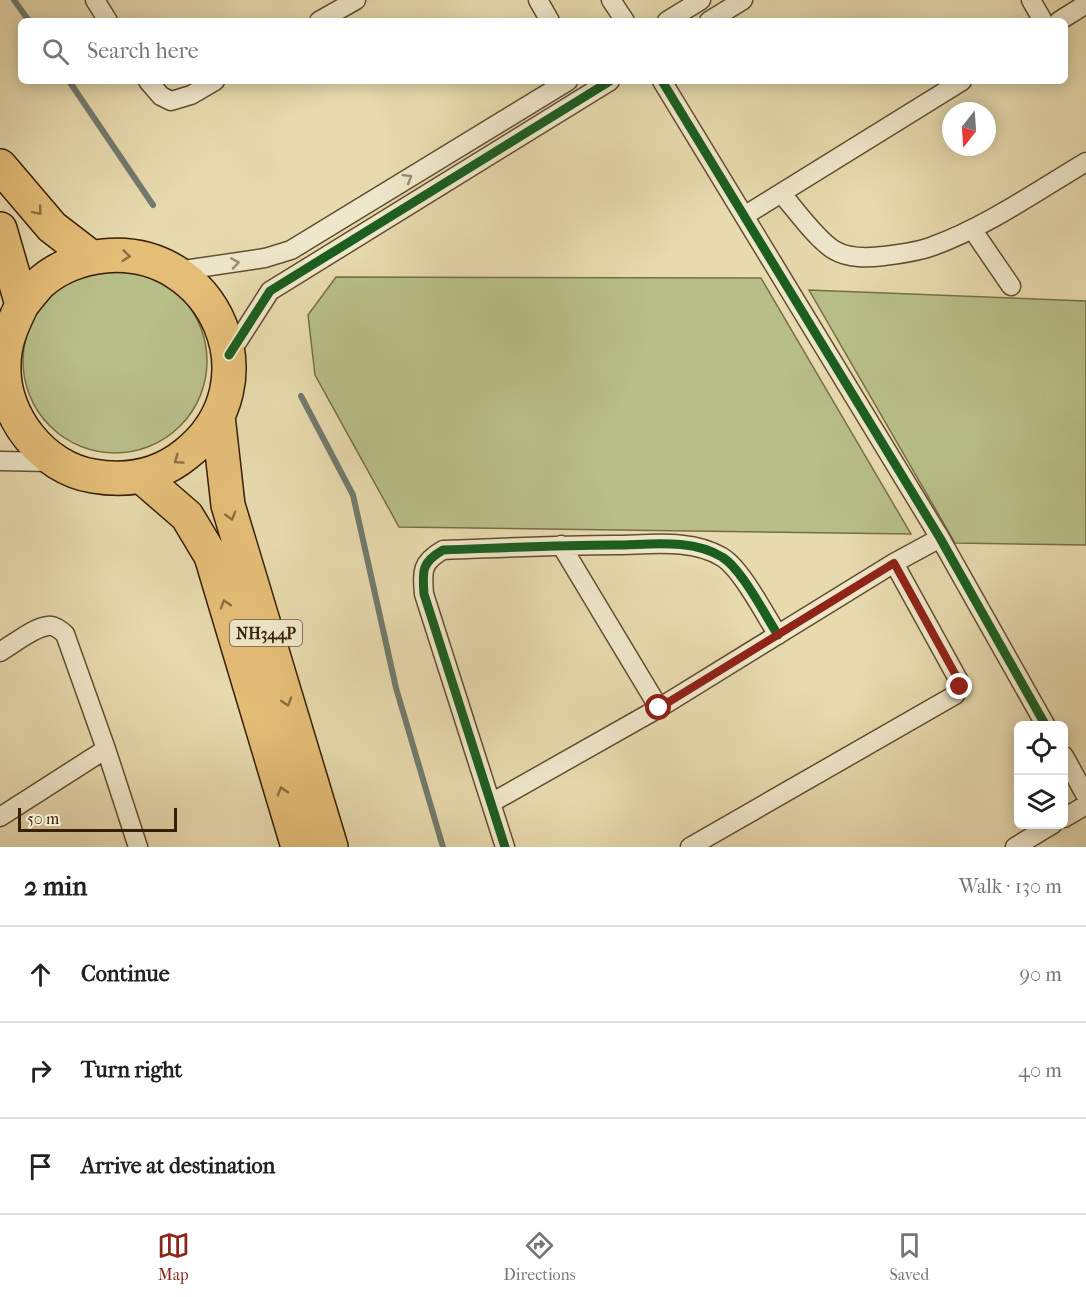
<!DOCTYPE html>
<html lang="en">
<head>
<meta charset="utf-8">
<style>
  body { margin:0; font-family:"IM FELL French Canon",serif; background:#f6f6f6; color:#222 }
  .controls { position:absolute; right:18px; bottom:18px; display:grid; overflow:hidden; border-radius:9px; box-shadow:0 3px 15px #0003 }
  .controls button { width:54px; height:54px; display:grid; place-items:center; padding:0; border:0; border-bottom:2px solid #e0e0e0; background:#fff; color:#222; font:30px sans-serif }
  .compass { position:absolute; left:942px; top:102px; width:54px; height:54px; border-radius:50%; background:#fff; box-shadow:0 3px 15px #0003; rotate:197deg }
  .scale { position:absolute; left:18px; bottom:15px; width:159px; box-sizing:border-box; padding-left:6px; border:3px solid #371f05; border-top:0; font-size:16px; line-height:21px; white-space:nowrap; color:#371f05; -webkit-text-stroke:4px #efe7ca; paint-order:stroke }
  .stop { position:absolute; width:18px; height:18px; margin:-14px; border:4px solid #8f2418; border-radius:50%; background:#fff }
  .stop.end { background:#8f2418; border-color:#fff; box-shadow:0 2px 6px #0008 }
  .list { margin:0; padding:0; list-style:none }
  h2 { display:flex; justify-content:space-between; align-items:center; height:78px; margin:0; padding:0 24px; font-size:26px }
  h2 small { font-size:20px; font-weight:400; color:#767676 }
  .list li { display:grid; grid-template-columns:39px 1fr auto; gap:18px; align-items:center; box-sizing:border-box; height:96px; padding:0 24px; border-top:2px solid #e0e0e0 }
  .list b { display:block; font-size:22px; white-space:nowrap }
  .list em { font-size:20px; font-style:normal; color:#767676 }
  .icon { flex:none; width:33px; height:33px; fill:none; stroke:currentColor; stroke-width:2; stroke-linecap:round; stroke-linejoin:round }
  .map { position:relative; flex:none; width:1086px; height:847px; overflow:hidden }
  .search { position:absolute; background:#fff; box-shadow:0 3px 15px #0003; left:18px; right:18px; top:18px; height:66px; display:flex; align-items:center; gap:15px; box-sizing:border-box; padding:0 21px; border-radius:9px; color:#767676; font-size:22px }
  .sheet { height:366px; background:#fff }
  nav { display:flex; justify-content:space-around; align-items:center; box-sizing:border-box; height:84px; border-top:2px solid #e0e0e0; background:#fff; font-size:16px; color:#767676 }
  nav a { display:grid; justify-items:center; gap:3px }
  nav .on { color:#8f2418 }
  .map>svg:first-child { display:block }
</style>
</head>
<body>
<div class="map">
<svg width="1086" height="847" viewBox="0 0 1086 847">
  <rect width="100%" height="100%" fill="#e7daae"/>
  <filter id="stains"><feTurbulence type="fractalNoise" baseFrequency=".00333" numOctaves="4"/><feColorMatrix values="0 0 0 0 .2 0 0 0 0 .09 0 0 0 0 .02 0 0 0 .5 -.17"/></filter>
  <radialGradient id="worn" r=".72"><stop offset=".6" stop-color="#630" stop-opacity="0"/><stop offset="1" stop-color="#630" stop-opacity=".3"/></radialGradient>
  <path fill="#b8be88" stroke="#786e46" stroke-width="1.5" d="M23 361a92 92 0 1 1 184 0a92 92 0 1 1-184 0Z
    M336 277 761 278 911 534 399 527 315 375 308 315Z
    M809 290 1086 301V545L955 543Z"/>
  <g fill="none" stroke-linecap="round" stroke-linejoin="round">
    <path stroke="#717b6d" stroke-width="6" d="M14 0 29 21
      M69 81 153 205
      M301 396 353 495 396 688 443 847"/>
    <g stroke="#634e2f" stroke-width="21">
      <path id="street" d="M95 0 108 21
        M538 0 550 21
        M611 0 625 21
        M1031 0 1043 21
        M319 21 356 0
        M667 21 701 0
        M709 21 743 0
        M1059 21 1086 4
        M148 81 161 96 171 101 191 95 215 81
        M662 81 940 538 1046 726
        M781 193C795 209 817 240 834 250 849 259 868 258 884 256 900 254 918 252 933 246 984 228 1039 190 1086 162
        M744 216 962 81
        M972 229 1011 286
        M177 271 265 258 291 250 568 81
        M229 355 270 291 610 81
        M0 461 51 462
        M561 545 659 708
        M0 652C12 645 34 627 48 626 54 625 60 630 65 634L106 749 138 847
        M1064 756 1086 796
        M491 803 659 708 894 563 940 538
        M0 817 106 749
        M1064 818 1086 805
        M505 847 424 594C422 570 422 562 443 550 500 548 557 545 614 545 648 545 691 538 722 557 741 568 765 615 778 635
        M690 847 955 695 960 687 959 681 894 563
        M1015 847 1053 824"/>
    </g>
    <g stroke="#371f05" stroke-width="36">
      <path id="highway" d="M0 166 52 227 91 257
        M0 229 22 305C12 325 4 343 4 365 2 416 43 468 93 476 127 482 159 476 186 454 275 384 215 245 104 256 81 258 56 268 39 284 33 291 27 298 22 305
        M218 416 228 505 331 847
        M142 477 187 516 211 556 298 847"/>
    </g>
    <use href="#street" stroke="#efe7ca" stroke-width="18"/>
    <use href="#highway" stroke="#e4bd77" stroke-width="33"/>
    <g stroke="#efe7ca" stroke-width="13">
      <path id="cycleway" d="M662 81 940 538 1046 726
        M229 355 270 291 610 81
        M505 847 424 594C422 570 422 562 443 550 500 548 557 545 614 545 648 545 691 538 722 557 741 568 765 615 778 635"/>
    </g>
    <use href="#cycleway" stroke="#1b5e20" stroke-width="9"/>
  </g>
  <defs><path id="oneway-chevron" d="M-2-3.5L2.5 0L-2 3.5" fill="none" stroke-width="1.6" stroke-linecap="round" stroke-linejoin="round" transform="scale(1.5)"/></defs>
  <g stroke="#9c8d71">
    <use href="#oneway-chevron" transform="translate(408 178) rotate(-31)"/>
    <use href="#oneway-chevron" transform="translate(235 263) rotate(-9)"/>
  </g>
  <g stroke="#8e6e3e">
    <use href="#oneway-chevron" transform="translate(38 211) rotate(50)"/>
    <use href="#oneway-chevron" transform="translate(126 256) rotate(6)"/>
    <use href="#oneway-chevron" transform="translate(178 460) rotate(145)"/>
    <use href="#oneway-chevron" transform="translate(231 516) rotate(74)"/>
    <use href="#oneway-chevron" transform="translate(225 604) rotate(-107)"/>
    <use href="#oneway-chevron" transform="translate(287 702) rotate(73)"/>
    <use href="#oneway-chevron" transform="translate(282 791) rotate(-107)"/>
  </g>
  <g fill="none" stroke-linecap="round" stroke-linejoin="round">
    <path stroke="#8f2418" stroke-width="8" d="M659 708 894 563 959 681 960 687"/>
  </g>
  <g text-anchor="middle" stroke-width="6" stroke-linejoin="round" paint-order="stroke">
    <rect fill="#efe7ca" stroke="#6e5b40" stroke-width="1.5" x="230" y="620" width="72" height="26" rx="4.5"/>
    <g font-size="16" font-weight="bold" fill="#371f05">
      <text x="266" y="639">NH344P</text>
    </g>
  </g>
  <rect width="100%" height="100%" filter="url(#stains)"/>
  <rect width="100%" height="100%" fill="url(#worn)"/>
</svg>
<div class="controls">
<button><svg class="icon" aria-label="locate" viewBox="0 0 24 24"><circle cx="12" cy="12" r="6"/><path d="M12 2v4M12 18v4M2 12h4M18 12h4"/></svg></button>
<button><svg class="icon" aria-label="layers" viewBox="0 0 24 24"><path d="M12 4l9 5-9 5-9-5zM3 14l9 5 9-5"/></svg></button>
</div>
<svg class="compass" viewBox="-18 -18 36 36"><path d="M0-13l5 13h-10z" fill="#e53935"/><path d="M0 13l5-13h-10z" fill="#767676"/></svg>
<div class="scale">50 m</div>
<div class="stop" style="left:659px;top:708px"></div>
<div class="stop end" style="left:960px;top:687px"></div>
<div class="search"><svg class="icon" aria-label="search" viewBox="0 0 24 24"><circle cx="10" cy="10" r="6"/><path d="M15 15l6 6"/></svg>Search here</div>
</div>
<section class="sheet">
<h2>2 min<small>Walk · 130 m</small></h2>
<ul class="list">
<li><svg class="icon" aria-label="ahead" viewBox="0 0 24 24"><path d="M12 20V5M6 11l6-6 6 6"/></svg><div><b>Continue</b></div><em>90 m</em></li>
<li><svg class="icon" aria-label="right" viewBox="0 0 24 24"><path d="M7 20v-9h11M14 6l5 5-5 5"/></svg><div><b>Turn right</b></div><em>40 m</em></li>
<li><svg class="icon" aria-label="arrive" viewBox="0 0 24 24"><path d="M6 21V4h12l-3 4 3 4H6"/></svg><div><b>Arrive at destination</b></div></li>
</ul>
</section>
<nav>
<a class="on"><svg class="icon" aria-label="map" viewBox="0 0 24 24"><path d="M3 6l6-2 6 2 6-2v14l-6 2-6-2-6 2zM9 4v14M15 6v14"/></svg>Map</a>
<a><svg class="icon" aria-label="directions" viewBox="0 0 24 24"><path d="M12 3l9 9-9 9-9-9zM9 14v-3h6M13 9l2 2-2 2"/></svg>Directions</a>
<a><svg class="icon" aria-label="saved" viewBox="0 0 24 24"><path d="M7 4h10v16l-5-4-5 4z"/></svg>Saved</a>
</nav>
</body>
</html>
